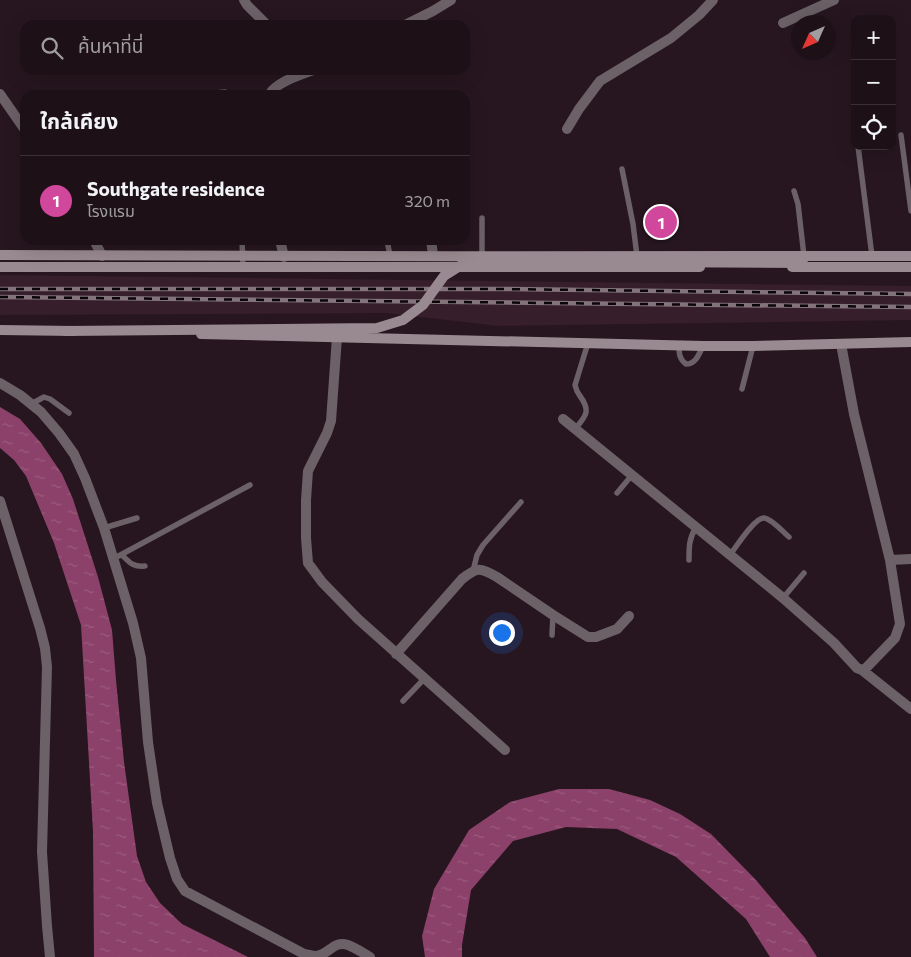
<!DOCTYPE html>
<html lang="th">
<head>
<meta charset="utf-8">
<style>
  body { margin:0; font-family:Commissioner,"Noto Sans Thai",sans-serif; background:#2a1e24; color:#f1f3f6 }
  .controls { position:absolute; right:15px; top:15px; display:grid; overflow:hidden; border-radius:10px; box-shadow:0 5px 20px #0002 }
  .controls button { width:45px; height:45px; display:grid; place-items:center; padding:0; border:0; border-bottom:1px solid #3b3036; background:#1d1017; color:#f1f3f6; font:25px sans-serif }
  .compass { position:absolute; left:791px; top:15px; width:45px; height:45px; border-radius:50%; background:#1d1017; box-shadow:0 5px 20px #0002; rotate:225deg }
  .you { position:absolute; left:501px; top:632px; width:18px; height:18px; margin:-12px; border:4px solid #fff; border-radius:50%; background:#1a73e8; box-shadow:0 0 0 8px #1a73e833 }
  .badge { display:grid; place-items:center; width:32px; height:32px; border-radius:50%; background:#1a73e8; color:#fff; font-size:16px; font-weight:700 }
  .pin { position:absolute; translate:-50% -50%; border:2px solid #fff; box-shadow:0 1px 5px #0006 }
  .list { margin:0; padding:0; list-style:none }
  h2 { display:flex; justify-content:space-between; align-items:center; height:65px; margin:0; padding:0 20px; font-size:21px }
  h2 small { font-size:16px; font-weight:400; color:#a09da1 }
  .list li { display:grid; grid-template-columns:32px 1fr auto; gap:15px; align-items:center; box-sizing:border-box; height:90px; padding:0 20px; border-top:1px solid #3b3036 }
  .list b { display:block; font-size:19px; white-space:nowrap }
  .list p { margin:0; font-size:16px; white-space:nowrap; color:#a09da1 }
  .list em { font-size:16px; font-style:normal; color:#a09da1 }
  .icon { flex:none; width:28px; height:28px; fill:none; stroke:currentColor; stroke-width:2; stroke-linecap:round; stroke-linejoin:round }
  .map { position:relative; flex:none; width:911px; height:957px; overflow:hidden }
  .search { position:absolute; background:#1d1017; box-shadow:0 5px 20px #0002; left:20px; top:20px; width:450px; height:55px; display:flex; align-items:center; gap:12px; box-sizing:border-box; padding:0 18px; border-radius:15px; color:#a09da1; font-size:19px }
  .panel { position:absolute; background:#1d1017; box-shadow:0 5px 20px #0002; left:20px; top:90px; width:450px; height:155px; border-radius:15px }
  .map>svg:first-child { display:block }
</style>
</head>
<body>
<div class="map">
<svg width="911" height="957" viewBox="0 0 911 957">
  <defs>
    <pattern id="water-ripples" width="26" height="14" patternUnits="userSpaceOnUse" patternTransform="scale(1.25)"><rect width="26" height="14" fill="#8b4169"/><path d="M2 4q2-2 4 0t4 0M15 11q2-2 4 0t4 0" fill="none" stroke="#9b5c7e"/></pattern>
  </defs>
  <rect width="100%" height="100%" fill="#27161f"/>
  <path fill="#361e2a" d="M0 275 911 286V320L498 326 386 313 0 315Z"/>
  <path fill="url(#water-ripples)" d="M0 407 20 419 41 443 62 474 73 499 98 577 112 630 116 680 124 762 137 856 146 882 160 903 182 924 248 957H94L93 831 81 625 54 543 26 476 14 460 0 448Z
    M559 789H609L650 800 680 814 711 834 755 879 805 938 817 957H770L746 919 676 857 617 829 566 827 513 841 471 890 462 945V957H425L422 936 434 889 469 830 510 802Z"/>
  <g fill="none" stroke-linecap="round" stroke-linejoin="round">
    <path stroke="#6b6166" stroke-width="5.5" d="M197 95 225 92
      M855 99V125
      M901 135 911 211
      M858 146 872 256
      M622 169 633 224 637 256
      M794 191 798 204 804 256
      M482 218V255
      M242 240 243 267
      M387 240 390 256
      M679 345C679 353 679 359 686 364 696 364 699 354 703 346
      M742 389 753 346
      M31 404 44 397 50 399 69 413
      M575 429C586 416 591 411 580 396 577 392 576 390 575 385L588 343
      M617 493 632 475
      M104 528 137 518
      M122 555C130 563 133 567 145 566
      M730 555C736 547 755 517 764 518 772 519 783 532 789 537
      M113 559 250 485
      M689 560C689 546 689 539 696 527
      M473 571 477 555 483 545 521 502
      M783 598 804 573
      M552 635 553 615
      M403 701 424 679"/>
    <path stroke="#6b6166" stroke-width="10" d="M244 0 247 5 267 25
      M783 23 834 0
      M405 25 433 11 451 0
      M0 94 25 130
      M269 95C276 82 300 75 313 70
      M567 129 579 109 600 81 671 38 699 15 713 0
      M94 240 102 256
      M280 240 284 257
      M431 240 433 255
      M337 337 331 421 327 433 308 471 306 500V538L308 563 322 582 358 619 505 750
      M841 344 854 414 890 560 900 624 895 638 866 668 862 670
      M0 383 20 395 41 412 59 433 74 454 85 478 104 528 133 623 141 658 148 742 157 803 170 858 177 879 185 891 304 954C307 954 312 956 316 956 329 955 333 940 348 945 356 948 363 953 370 957
      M563 419 783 598 834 643 857 668 862 670 911 709
      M0 501 40 628 45 648 47 667 42 852 47 926 50 957
      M890 560 911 559
      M396 654 462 579C477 567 480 567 497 577L553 615 588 637H596L617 629 629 616"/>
    <path stroke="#998990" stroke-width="10" d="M0 255C304 257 607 256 911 256
      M0 267H700
      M792 267H911
      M0 330 74 331
      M201 334 703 346H753L911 342"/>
    <g stroke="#83747c" stroke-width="4.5">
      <path id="rail" d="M0 289H500L911 294
        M0 297 911 307"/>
    </g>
    <use href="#rail" stroke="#0b0508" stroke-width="2.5" stroke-dasharray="8" stroke-linecap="butt"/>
    <path stroke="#998990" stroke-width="10" d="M65 331 377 328 403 320 423 305 444 276 463 264 482 261 803 263"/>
  </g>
</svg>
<div class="controls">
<button>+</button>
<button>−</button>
<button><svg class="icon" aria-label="locate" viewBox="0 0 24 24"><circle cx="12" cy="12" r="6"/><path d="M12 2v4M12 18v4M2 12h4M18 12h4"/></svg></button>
</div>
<svg class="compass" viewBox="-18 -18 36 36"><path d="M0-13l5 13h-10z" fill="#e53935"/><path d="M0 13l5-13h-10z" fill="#a09da1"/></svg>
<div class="you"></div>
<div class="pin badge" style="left:661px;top:222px;background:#d1479c">1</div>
<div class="search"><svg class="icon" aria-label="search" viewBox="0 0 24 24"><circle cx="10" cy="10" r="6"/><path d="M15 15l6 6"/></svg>ค้นหาที่นี่</div>
<section class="panel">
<h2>ใกล้เคียง<small></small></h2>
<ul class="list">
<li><span class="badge" style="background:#d1479c">1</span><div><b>Southgate residence</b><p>โรงแรม</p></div><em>320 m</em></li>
</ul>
</section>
</div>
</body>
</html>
